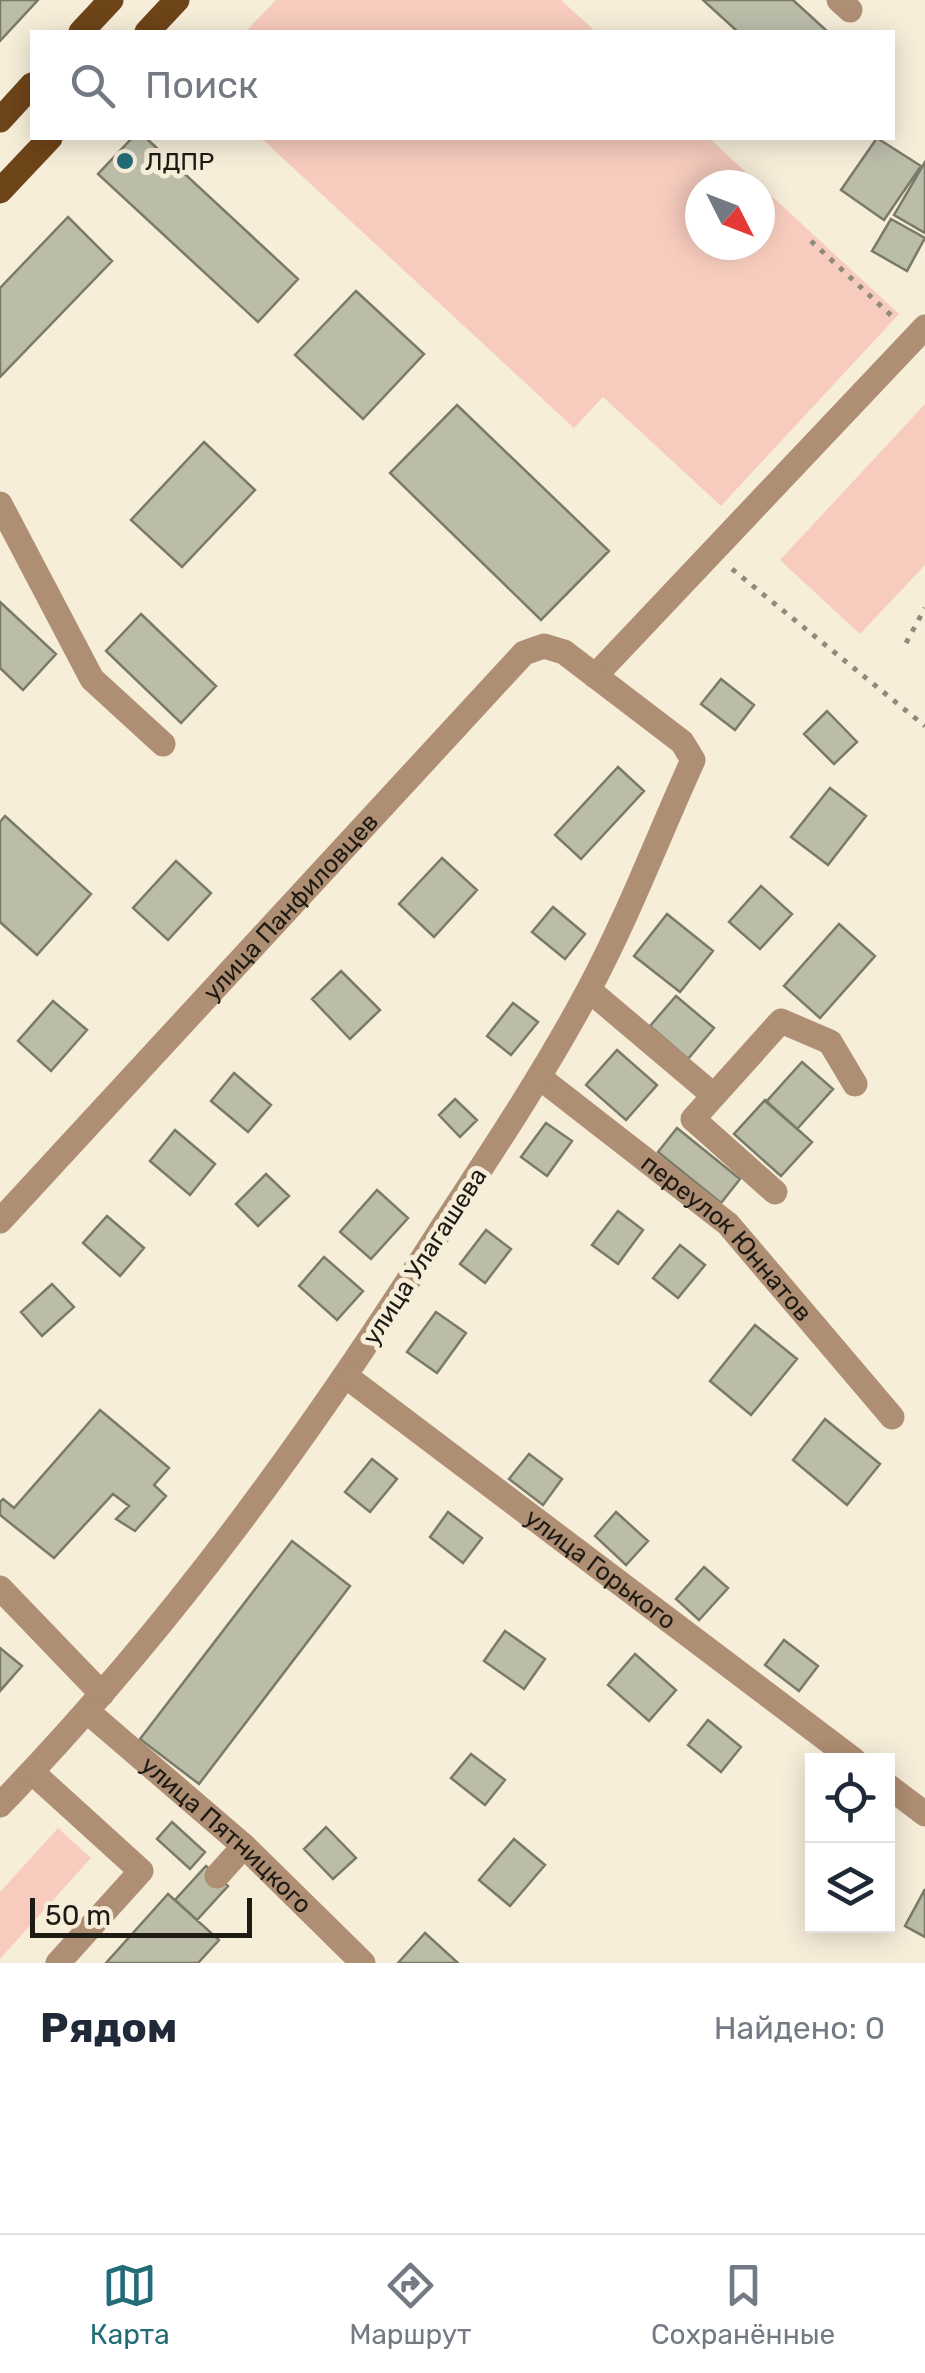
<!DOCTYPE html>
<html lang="ru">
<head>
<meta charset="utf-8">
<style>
  body { margin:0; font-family:Rubik,sans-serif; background:#f2f2f3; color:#1f2937 }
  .controls { position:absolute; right:30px; bottom:30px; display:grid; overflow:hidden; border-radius:0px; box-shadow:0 5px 25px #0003 }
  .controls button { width:90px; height:90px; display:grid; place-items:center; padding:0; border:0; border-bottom:2px solid #e0e1e3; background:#fff; color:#1f2937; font:50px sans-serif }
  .compass { position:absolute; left:685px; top:170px; width:90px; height:90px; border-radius:50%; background:#fff; box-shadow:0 5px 25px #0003; rotate:132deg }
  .scale { position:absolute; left:30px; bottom:25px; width:222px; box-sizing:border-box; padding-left:10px; border:5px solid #1e1b14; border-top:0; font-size:28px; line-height:35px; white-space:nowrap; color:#1e1b14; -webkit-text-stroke:8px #f7eeda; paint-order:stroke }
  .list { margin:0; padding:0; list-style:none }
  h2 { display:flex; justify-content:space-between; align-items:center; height:130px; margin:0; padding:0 40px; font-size:42px }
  h2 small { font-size:32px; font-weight:400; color:#747a83 }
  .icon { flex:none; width:55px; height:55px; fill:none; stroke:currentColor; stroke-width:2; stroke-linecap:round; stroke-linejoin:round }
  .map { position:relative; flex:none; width:925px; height:1963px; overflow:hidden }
  .search { position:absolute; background:#fff; box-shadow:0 5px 25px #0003; left:30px; right:30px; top:30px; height:110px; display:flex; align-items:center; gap:25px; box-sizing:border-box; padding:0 35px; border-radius:0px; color:#747a83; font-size:38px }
  .sheet { height:270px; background:#fff }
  nav { display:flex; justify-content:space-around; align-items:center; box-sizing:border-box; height:140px; border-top:2px solid #e0e1e3; background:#fff; font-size:28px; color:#747a83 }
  nav a { display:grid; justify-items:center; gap:5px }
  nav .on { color:#236c77 }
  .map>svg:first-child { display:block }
</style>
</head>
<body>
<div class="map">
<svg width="925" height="1963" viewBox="0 0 925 1963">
  <rect width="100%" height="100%" fill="#f7eeda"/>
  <path fill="#f7ccbe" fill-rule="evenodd" d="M276 0H561L596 32H245Z
    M261 138H709L899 314 721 506 603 397 574 428ZM700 185H760V245H700Z
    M925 404V565L860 634 780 560Z
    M58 1828 91 1858 0 1959V1892Z"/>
  <path fill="#bbbda9" stroke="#797a67" stroke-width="2.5" d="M0 0H38L0 41Z
    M703 0H793L828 32H738Z
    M132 138H146L298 279 258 322 98 174Z
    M877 138 921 166 884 220 841 190Z
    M925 162V233L894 215Z
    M68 217 112 261 0 377V288Z
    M891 219 925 238 907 271 872 251Z
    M356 291 424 354 363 419 295 355Z
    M457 405 609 551 541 620 390 473Z
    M204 442 255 490 182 567 131 520Z
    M0 602 56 654 23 690 0 668Z
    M141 614 216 686 181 723 106 651Z
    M721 679 754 705 735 730 701 704Z
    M827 711 857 742 834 764 804 734Z
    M618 767 644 791 581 859 555 835Z
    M830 788 866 816 828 865 791 837Z
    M5 816 91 894 37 955 0 922V822Z
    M442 858 477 890 434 937 399 904Z
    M176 861 211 893 168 940 133 908Z
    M761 886 792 914 760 949 729 922Z
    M553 907 585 934 565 959 532 932Z
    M667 914 713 951 680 992 634 956Z
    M839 924 875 956 820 1018 784 986Z
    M341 971 380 1010 350 1039 312 999Z
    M676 996 714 1028 688 1059 650 1026Z
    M53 1001 87 1030 51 1071 18 1041Z
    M513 1003 538 1022 511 1055 487 1036Z
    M617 1050 657 1085 626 1120 586 1085Z
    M802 1062 833 1089 797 1129 766 1102Z
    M234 1073 271 1105 248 1132 211 1101Z
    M455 1099 477 1120 460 1137 439 1115Z
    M765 1100 812 1142 781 1176 734 1134Z
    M546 1123 572 1141 547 1176 521 1157Z
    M677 1128 740 1179 721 1203 658 1152Z
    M175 1130 215 1164 190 1195 150 1161Z
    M266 1174 289 1196 258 1226 236 1204Z
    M377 1190 408 1218 371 1259 340 1232Z
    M618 1211 643 1230 618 1264 592 1245Z
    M107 1216 144 1248 120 1276 83 1243Z
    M486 1230 511 1249 485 1283 460 1264Z
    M680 1245 705 1265 678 1298 653 1278Z
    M324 1257 363 1291 337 1320 299 1286Z
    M52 1284 74 1307 42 1336 21 1312Z
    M436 1312 466 1333 437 1373 407 1352Z
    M755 1325 797 1359 751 1415 710 1381Z
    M100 1410 169 1468 154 1485 166 1496 135 1531 116 1519 129 1506 113 1494 54 1558 0 1515V1502L3 1499 14 1508Z
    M825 1419 880 1464 847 1505 793 1460Z
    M529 1454 562 1479 543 1505 509 1479Z
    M372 1459 397 1479 370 1512 345 1492Z
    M448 1512 482 1538 463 1563 430 1537Z
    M616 1512 648 1541 626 1565 595 1536Z
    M292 1541 350 1586 199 1784 140 1739Z
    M704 1567 728 1588 699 1620 676 1599Z
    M505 1631 545 1659 524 1689 484 1661Z
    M784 1640 818 1666 799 1691 765 1665Z
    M0 1648 22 1666 0 1691Z
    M635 1654 676 1690 649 1721 608 1685Z
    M708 1720 741 1747 721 1772 688 1745Z
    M471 1754 505 1780 485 1805 451 1778Z
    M172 1822 205 1852 190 1869 157 1839Z
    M326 1827 356 1858 333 1879 304 1849Z
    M514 1839 545 1865 510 1906 479 1880Z
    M206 1866 228 1886 197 1920 175 1900Z
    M925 1889V1937L905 1926Z
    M168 1894 219 1940 198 1963H106Z
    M425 1933 458 1963H398Z"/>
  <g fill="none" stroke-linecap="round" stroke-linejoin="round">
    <path stroke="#908a7c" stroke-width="5" stroke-dasharray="5 8" stroke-linecap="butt" d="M811 241 895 319
      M732 569 925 726
      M906 643 925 608"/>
    <g stroke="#af8f74" stroke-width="25">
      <path d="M839 0 850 10"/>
      <path d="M0 504 92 679 163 744"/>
      <path d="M595 676 925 327"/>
      <path d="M589 990 712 1094"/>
      <path id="s1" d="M539 1077 728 1224 892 1417"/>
      <path d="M775 1192 693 1119 781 1021 830 1042 855 1084"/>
      <path id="s2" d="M0 1221 524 653 544 646 564 652 682 742 693 760C658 837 627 919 587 993 543 1075 491 1153 440 1231 309 1437 170 1629 0 1805"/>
      <path id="s3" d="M347 1377 854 1760"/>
      <path d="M0 1588 102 1694"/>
      <path id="s4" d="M88 1712 244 1846 363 1963"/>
      <path d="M32 1772 141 1871 58 1963"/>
      <path d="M888 1786 925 1814"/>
      <path d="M217 1876 244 1846"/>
    </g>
    <path stroke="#6e4419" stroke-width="25" d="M81 32 111 0
      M147 32 177 0
      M0 120 32 85
      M0 191 50 138"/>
  </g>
  <circle fill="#236c77" stroke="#f7eeda" stroke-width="4" cx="125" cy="161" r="10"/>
  <g text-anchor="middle" stroke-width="10" stroke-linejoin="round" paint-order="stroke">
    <g font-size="25" fill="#1e1b14" stroke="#f7eeda" text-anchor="start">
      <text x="145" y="170">ЛДПР</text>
    </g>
    <g font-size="25" fill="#1e1b14" stroke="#f7eeda">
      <text dy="9" stroke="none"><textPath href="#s2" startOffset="428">улица Панфиловцев</textPath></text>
      <text dy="9" stroke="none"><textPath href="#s1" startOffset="248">переулок Юннатов</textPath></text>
      <text transform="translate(424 1256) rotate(-57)" y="9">улица Улагашева</text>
      <text dy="9" stroke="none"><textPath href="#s3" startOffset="318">улица Горького</textPath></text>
      <text dy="9" stroke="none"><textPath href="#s4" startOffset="185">улица Пятницкого</textPath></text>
    </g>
  </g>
</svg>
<div class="controls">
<button><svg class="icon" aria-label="locate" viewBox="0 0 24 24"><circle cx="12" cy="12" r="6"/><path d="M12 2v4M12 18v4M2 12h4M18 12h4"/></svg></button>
<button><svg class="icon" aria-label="layers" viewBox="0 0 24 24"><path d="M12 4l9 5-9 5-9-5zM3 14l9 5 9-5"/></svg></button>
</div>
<svg class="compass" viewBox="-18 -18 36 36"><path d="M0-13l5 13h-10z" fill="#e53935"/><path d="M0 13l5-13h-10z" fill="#747a83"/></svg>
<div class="scale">50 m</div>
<div class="search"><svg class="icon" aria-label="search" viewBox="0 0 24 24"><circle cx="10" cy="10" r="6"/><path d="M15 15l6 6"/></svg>Поиск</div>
</div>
<section class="sheet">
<h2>Рядом<small>Найдено: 0</small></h2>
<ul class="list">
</ul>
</section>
<nav>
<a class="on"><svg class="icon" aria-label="map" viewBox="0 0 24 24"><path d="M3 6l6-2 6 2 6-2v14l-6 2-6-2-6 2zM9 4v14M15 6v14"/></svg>Карта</a>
<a><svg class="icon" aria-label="directions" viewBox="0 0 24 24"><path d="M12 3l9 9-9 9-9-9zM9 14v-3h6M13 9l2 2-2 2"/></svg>Маршрут</a>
<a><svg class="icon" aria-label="saved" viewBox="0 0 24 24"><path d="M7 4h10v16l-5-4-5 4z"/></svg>Сохранённые</a>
</nav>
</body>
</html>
